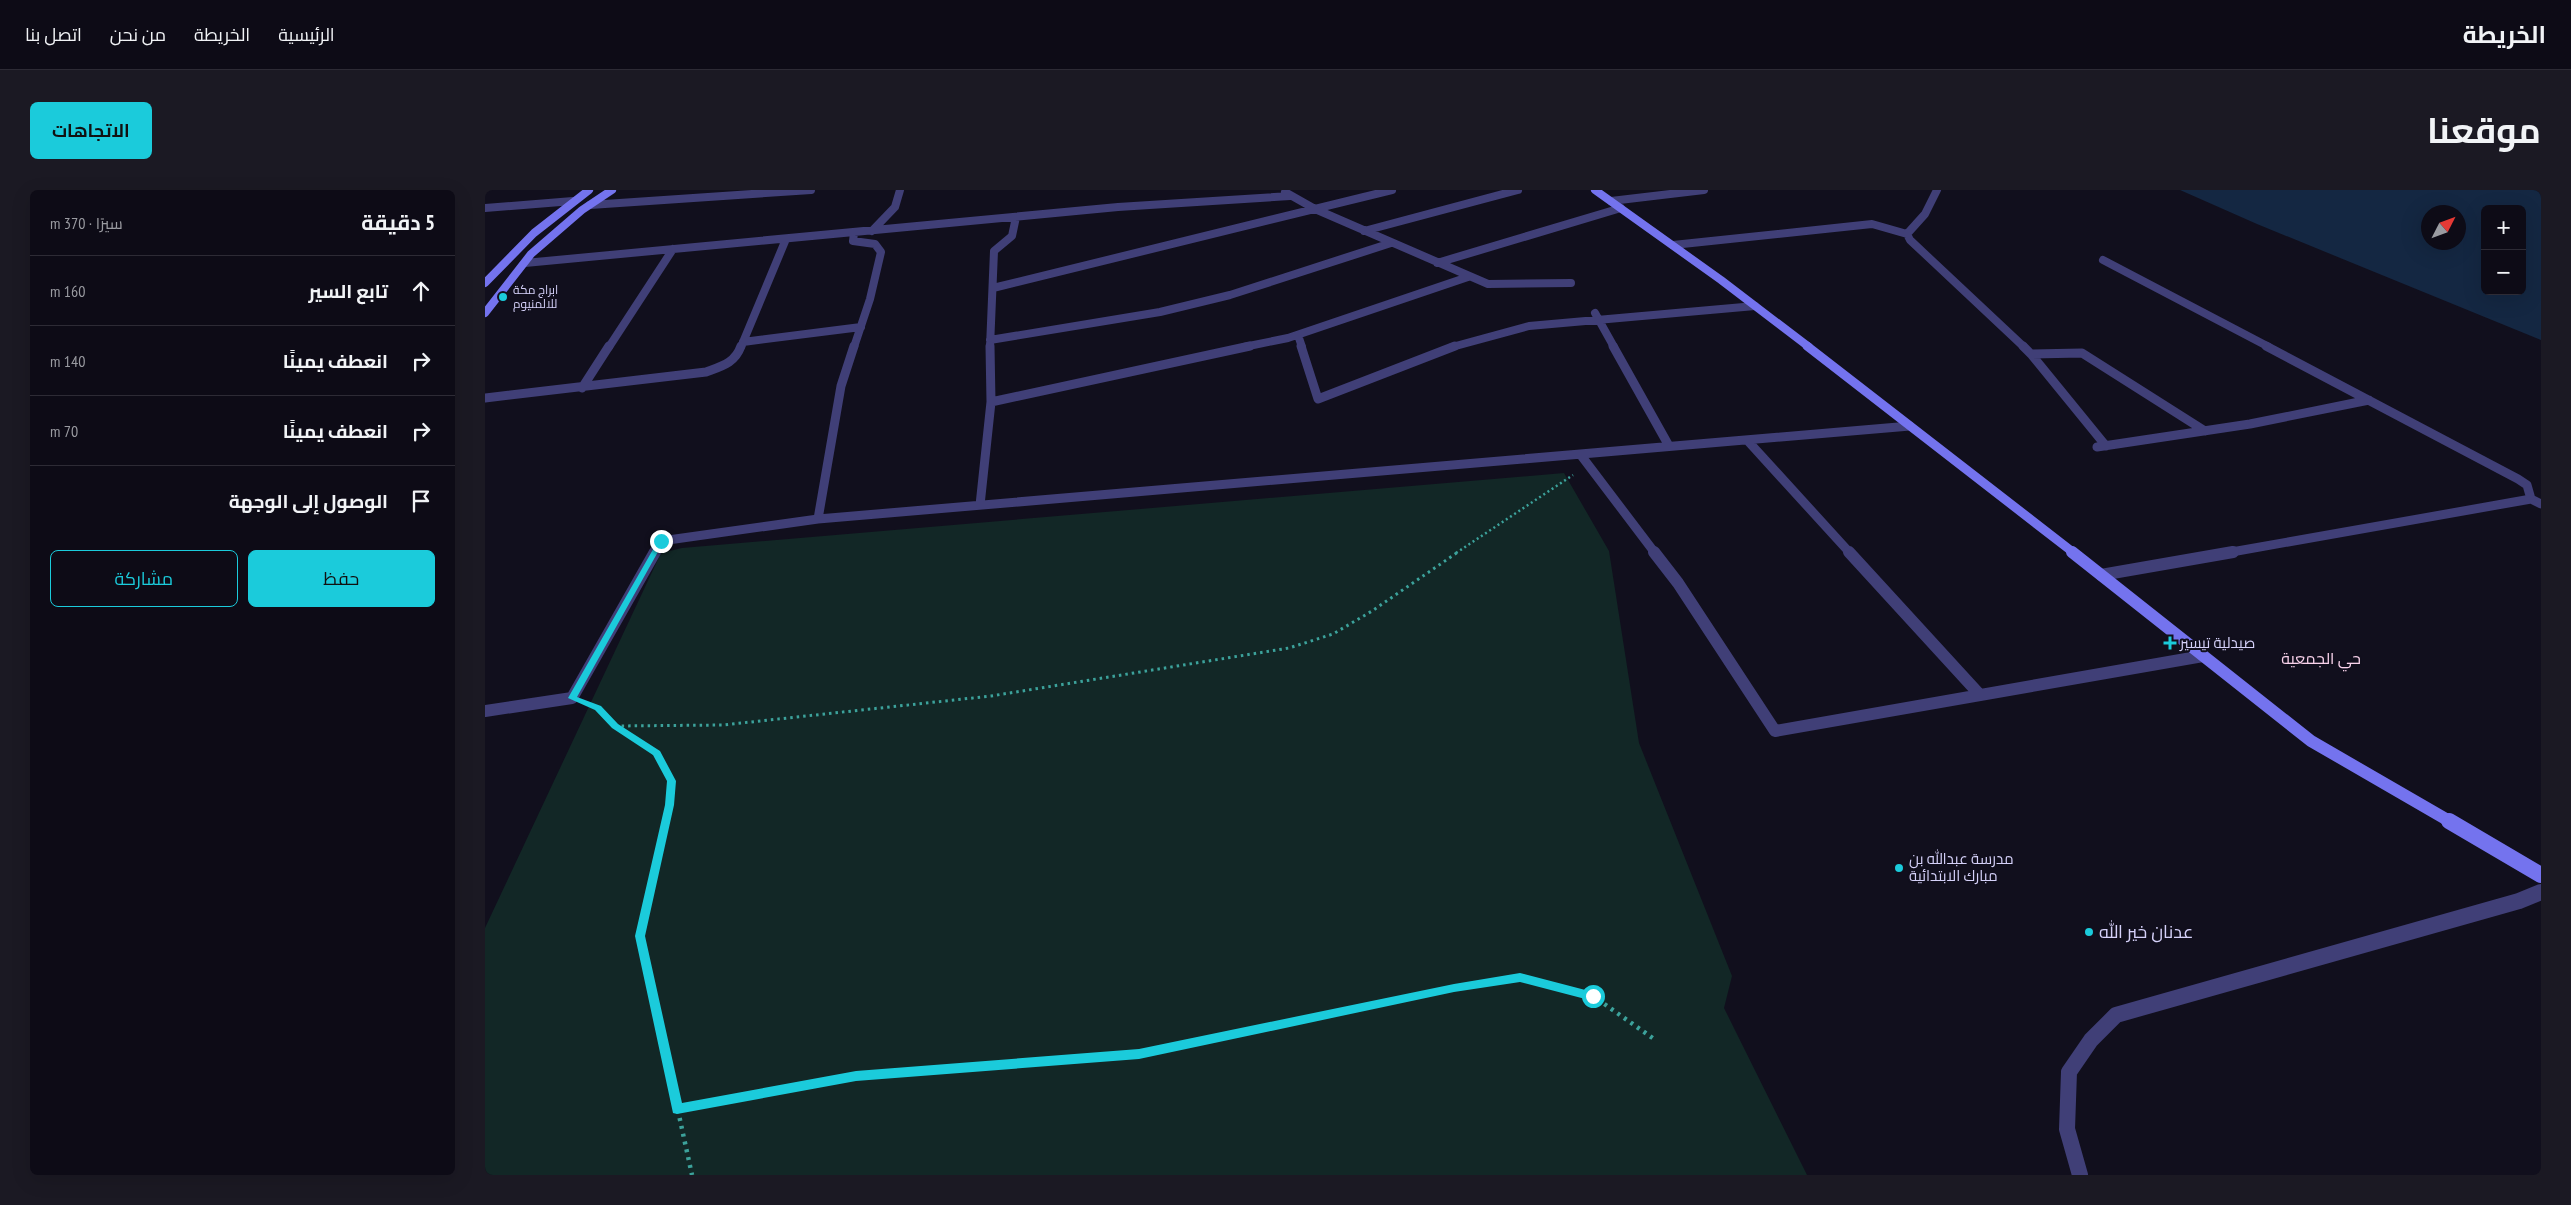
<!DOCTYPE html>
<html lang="ar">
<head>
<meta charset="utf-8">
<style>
  body { margin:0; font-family:"PT Sans Narrow",Cairo,sans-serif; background:#1b1923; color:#f1f3f6; direction:rtl }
  .controls { position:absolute; right:15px; top:15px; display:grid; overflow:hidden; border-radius:8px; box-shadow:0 5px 20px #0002 }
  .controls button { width:45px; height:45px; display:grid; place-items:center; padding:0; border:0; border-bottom:1px solid #2d2b35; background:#0d0b16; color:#f1f3f6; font:25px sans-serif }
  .compass { position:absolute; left:1936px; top:15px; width:45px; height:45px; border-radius:50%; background:#0d0b16; box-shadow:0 5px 20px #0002; rotate:48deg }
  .stop { position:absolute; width:15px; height:15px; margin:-11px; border:4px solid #1bcbdb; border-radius:50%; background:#fff }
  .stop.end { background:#1bcbdb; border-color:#fff; box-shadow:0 1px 5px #0008 }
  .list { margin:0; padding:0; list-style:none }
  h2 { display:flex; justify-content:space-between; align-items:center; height:65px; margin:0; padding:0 20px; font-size:21px }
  h2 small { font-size:16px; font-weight:400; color:#9a9ba1 }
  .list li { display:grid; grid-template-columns:32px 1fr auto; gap:15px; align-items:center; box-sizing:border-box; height:70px; padding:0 20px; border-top:1px solid #2d2b35 }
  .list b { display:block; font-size:19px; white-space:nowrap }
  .list em { font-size:16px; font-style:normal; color:#9a9ba1 }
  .actions { display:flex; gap:10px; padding:15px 20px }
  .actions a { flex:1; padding:11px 0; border:1px solid #1bcbdb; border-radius:8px; text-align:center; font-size:18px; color:#1bcbdb }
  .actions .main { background:#1bcbdb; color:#111 }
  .icon { flex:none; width:28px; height:28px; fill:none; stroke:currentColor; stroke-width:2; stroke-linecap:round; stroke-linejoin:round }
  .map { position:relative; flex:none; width:2056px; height:985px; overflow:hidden; direction:ltr; border-radius:8px }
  header { display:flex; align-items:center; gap:30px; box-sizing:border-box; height:70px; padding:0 25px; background:#0d0b16; border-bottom:1px solid #2d2b35 }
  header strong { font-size:24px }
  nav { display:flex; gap:28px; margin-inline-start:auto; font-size:18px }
  .intro { display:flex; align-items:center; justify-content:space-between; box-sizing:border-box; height:120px; padding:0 30px }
  h1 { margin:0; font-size:35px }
  .button { padding:12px 22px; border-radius:8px; background:#1bcbdb; color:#111; font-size:18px; font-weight:700 }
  main { display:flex; gap:30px; padding:0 30px }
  aside { flex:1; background:#0d0b16; border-radius:8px; box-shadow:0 5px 20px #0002 }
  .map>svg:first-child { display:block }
</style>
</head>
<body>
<header>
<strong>الخريطة</strong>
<nav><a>الرئيسية</a><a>الخريطة</a><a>من نحن</a><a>اتصل بنا</a></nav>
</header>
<div class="intro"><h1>موقعنا</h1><a class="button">الاتجاهات</a></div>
<main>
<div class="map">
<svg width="2056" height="985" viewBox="0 0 2056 985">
  <rect width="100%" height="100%" fill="#110f1d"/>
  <path fill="#122726" d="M1079 283 1124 361 1154 553 1247 786 1239 818 1322 985H0V738L176 363 197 358Z"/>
  <path fill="#142742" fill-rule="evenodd" d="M1695 0H2056V150L1772 34ZM2000 19H2037V101H2000ZM1944 22H1974V52H1944Z"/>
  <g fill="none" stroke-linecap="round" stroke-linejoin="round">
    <path stroke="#3ca29b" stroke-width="2.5" stroke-dasharray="2 3" stroke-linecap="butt" d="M971 363 1088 285"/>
    <path stroke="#3ca29b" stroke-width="3" stroke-dasharray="2.5 4" stroke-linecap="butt" d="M106 515 113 518 130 536 238 535 506 506 804 458 848 444 887 421 973 362
      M130 536C176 566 193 573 180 632"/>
    <path stroke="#3ca29b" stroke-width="4.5" stroke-dasharray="3 5" stroke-linecap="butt" d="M180 631 155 746 207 985
      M192 919 371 886 654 864 969 798 1035 787 1108 806 1169 849"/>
    <path stroke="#403f77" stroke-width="8" d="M0 18 88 11"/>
    <path stroke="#403f77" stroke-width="8" d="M1452 0 1440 24 1422 44 1425 50 1539 157
      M800 2 830 19 1003 94 1086 93
      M1126 11 1219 0
      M105 15 326 0
      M387 41 410 17 415 0
      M879 41 1033 0
      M1188 55 1387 34 1422 44
      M1618 70 1784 157
      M40 73 633 17 805 6
      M952 73 1136 18
      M508 98 907 0
      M1110 123 1129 157
      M813 145 817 157
      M505 150 675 122 745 105 906 53
      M258 152 376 137
      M124 157 188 59
      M256 157 301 49
      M369 157 385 109 396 62 390 54 368 51 369 43
      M505 157 509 61 527 46 531 27
      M759 157 803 148 983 87
      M967 157 1044 136 1270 116"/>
    <path stroke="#403f77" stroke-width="9" d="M816 156 833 209 970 156
      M1128 156 1184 256
      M1538 156 1546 164 1597 163 1720 241
      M1781 156 2033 289 2042 295 2046 309
      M1546 164 1621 256
      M97 198 124 156
      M0 208 221 182C237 176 250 173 256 156
      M506 212 765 156
      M1262 250 1365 363
      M1612 257 1765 234 1884 210
      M1095 264 1170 363
      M495 315 506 212 505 156
      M333 329 356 196 369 156
      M169 363 176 351 333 329 1425 236
      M1741 363 2046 309 2056 314"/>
    <path stroke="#403f77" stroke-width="12" d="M1169 362 1193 393 1290 541 1718 466
      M1364 362 1495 505
      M1616 385 1748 362
      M0 521 87 508 170 362"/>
    <path stroke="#403f77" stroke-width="16" d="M1595 985 1582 939 1584 882 1606 850 1631 825 2034 711 2056 702"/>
    <path stroke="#7473ee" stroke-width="8" d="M1110 0 1236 90 1324 157
      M0 93 49 43 104 0
      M0 123 46 64 97 20 127 0"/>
    <path stroke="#7473ee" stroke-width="9" d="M1322 156 1589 363"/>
    <path stroke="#7473ee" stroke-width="12" d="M1587 362 1826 551 1966 632"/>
    <path stroke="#7473ee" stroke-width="16" d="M1964 631 2056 685"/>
  </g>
  <path fill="#1bcbdb" d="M174 349 179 351 92 507 116 516 133 534 175 561 191 591 189 615 160 746 197 913 371 881 654 859 969 794 1035 783 1108 802 1113 806 1108 811 1035 792 969 802 654 869 371 891 192 924 188 923 150 746 180 615 182 591 168 565 127 538 110 520 83 508Z"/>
  <g fill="#1bcbdb" stroke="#110f1d" stroke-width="2">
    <circle cx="18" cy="107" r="5"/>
    <path d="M1682.5 445.5h5v5h5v5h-5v5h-5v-5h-5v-5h5z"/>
    <circle cx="1414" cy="678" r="5"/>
    <circle cx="1604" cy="742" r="5"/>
  </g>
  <g text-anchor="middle" stroke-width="4" stroke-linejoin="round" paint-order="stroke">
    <g font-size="12" fill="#d5d1f9" stroke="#110f1d" text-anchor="start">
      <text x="28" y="104">ابراج مكة<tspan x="28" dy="14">للالمنيوم</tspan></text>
    </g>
    <g font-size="15" fill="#d5d1f9" stroke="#110f1d" text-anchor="start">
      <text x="1695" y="458">صيدلية تيسير</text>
      <text x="1424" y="674">مدرسة عبدالله بن<tspan x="1424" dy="17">مبارك الابتدائية</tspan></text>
    </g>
    <g font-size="16" fill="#fad3ec" stroke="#110f1d">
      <text x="1836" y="474">حي الجمعية</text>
    </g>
    <g font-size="18" fill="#d5d1f9" stroke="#110f1d" text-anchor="start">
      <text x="1614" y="748">عدنان خير الله</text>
    </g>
  </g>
</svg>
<div class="controls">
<button>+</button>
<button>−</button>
</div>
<svg class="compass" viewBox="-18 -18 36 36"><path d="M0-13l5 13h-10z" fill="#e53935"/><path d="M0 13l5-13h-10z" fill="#9a9ba1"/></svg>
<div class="stop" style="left:1108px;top:806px"></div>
<div class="stop end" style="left:176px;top:351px"></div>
</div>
<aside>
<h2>5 دقيقة<small>سيرًا · 370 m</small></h2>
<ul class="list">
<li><svg class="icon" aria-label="ahead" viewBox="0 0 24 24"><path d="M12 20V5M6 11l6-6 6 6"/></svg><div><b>تابع السير</b></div><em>160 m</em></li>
<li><svg class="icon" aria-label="right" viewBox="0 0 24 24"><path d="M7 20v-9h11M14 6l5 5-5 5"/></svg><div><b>انعطف يمينًا</b></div><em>140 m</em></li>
<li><svg class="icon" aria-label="right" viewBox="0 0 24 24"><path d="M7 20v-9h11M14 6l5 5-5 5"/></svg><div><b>انعطف يمينًا</b></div><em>70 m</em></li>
<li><svg class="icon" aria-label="arrive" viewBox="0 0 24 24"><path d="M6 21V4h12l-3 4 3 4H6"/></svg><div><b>الوصول إلى الوجهة</b></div></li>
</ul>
<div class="actions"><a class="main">حفظ</a><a>مشاركة</a></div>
</aside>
</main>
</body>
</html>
